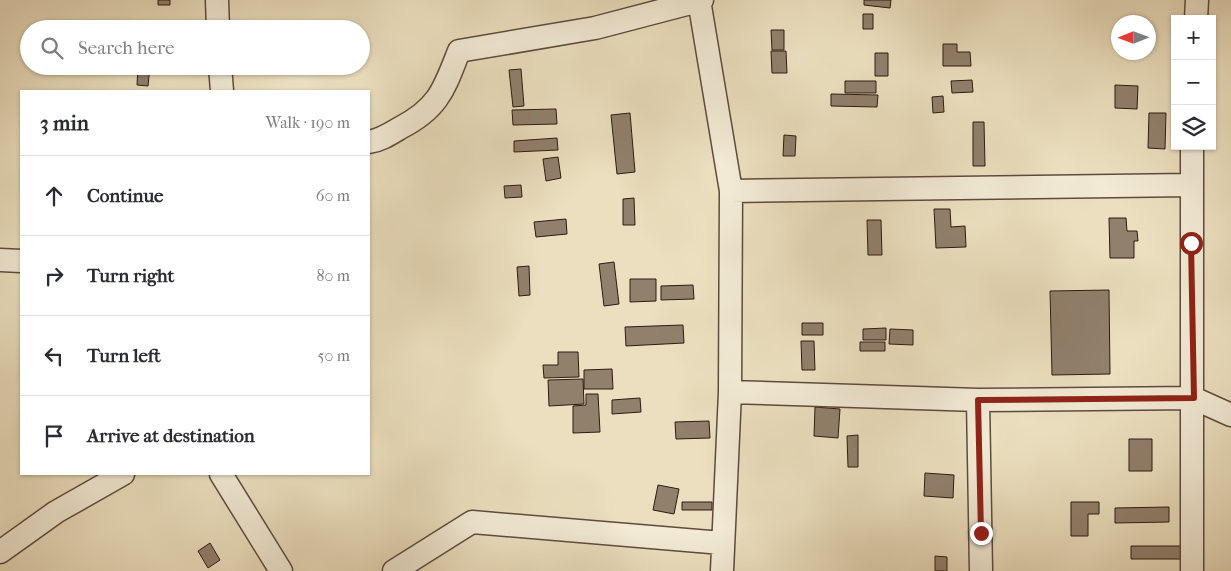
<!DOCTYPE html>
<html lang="en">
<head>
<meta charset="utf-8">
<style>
  body { margin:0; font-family:"IM FELL French Canon",serif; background:#f7f7f7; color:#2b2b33 }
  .controls { position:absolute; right:15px; top:15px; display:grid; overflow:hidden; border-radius:0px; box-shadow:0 1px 4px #0004 }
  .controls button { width:45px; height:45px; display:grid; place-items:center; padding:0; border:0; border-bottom:1px solid #e1e1e2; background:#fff; color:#2b2b33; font:25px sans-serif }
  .compass { position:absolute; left:1111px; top:15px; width:45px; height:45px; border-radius:50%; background:#fff; box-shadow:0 1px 4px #0004; rotate:269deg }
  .stop { position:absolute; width:15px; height:15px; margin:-11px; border:4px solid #8f2418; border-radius:50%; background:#fff }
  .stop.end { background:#8f2418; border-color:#fff; box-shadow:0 1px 5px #0008 }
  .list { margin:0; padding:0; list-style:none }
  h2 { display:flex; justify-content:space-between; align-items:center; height:65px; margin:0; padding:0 20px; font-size:21px }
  h2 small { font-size:16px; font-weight:400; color:#7c7c81 }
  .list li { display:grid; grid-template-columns:32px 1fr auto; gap:15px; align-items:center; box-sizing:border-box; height:80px; padding:0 20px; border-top:1px solid #e1e1e2 }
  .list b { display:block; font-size:19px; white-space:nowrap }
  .list em { font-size:16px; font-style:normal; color:#7c7c81 }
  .icon { flex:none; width:28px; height:28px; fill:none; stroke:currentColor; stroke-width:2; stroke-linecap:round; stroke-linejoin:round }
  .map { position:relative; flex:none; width:1231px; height:571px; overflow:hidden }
  .search { position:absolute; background:#fff; box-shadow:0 1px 4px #0004; left:20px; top:20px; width:350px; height:55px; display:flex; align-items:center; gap:12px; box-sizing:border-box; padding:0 18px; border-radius:28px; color:#7c7c81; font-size:19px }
  .panel { position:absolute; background:#fff; box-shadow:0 1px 4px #0004; left:20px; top:90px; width:350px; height:385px; border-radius:0px }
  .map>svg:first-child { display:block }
</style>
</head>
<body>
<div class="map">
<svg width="1231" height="571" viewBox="0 0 1231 571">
  <rect width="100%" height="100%" fill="#ebdfbf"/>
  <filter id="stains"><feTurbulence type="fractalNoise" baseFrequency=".004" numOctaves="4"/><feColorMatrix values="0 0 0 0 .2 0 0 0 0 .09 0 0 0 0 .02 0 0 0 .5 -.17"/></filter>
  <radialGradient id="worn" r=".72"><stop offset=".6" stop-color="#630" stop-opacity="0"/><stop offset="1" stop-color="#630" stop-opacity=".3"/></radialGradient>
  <path fill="#91806c" stroke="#2f1a12" d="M158 0H170V5H158Z
    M864 0H891L890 8 864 5Z
    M863 14H873V29H863Z
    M771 30H784V50H772Z
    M943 44H957V52H970L971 66H943Z
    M771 51H786L787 73H772Z
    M875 53H888V76H875Z
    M138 66H150L148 86 137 85Z
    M521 69 524 106 513 107 509 70Z
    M972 80 973 92 952 93 951 81Z
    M845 81H876V93H845Z
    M1115 85 1138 86 1137 109 1115 108Z
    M831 94 878 95 877 107 831 106Z
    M943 96 944 112 933 113 932 97Z
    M556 109 557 124 513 125 512 110Z
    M630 113 635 172 617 174 611 115Z
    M1149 113H1166L1165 149 1148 148Z
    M973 122H984L985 166H973Z
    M784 135 796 136 795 156H783Z
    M557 138 558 150 514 152V141Z
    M558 157 561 178 546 181 543 159Z
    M521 185 522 197 505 198 504 186Z
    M634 198 635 225H623V199Z
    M934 209H950L951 227 965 226 966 247 936 248Z
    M1109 218H1126L1127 231H1137L1138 241H1134V258H1110Z
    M566 219 567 234 536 237 534 222Z
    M867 220H881L882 255H868Z
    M614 262 619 304 604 306 599 264Z
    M529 266 530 295 519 296 517 267Z
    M630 279H656V301L630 302Z
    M693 285 694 299 661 300V286Z
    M1109 290 1110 374 1052 375 1050 291Z
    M802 323H823V335H802Z
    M683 325 684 343 626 346 625 327Z
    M886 328V340H863V329Z
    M890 329 913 330V345L889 344Z
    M801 341H814L815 370H802Z
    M860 342H885V351H860Z
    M558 352H578L579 377 544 378 543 365H558Z
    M612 369 613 389H584V370Z
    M583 379 584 404 549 406 548 380Z
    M586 394H598L600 432 573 433V406L586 405Z
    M640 398 641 412 612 414V400Z
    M815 407 840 409 838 438 814 436Z
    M709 421 710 438 676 439 675 422Z
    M858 435V467H848L847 436Z
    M1129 439H1152V471H1129Z
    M925 473 954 475 953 498 924 496Z
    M658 485 679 489 674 514 653 510Z
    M682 502H712V510H682Z
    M1071 502H1099V514H1088V536H1071Z
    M1169 507V522L1115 523V508Z
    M210 543 220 560 208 568 198 551Z
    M1131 546H1184V559H1131Z
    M935 556 947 557V571H935Z"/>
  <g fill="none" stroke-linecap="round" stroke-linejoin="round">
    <g stroke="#5e4b3d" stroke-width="25">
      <path id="minor" d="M217 0 218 29
        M699 0 731 191 730 392 722 571
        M1196 19 1197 0
        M220 66 222 91
        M369 142C381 140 390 134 400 128 439 108 444 89 459 51L595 28 702 0
        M1192 146V571
        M731 191 1190 185
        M0 260 21 261
        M730 392 978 400 1193 398 1231 415
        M978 400 981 571
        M221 474 281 571
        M0 552 56 512 123 474
        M394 571 472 522 722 543"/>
    </g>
    <use href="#minor" stroke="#f2ead5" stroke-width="22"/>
  </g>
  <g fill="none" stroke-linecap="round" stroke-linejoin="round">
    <path stroke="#8f2418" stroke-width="6" d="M981 533 978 400 1194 398 1191 243"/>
  </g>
  <rect width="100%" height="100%" filter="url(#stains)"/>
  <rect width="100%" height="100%" fill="url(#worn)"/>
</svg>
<div class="controls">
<button>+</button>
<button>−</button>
<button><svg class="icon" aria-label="layers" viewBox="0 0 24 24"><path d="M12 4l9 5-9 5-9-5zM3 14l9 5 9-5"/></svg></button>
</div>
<svg class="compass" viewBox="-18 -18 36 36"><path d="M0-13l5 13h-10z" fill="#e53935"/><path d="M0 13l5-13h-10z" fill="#7c7c81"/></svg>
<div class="stop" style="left:1191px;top:243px"></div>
<div class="stop end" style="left:981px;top:533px"></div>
<div class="search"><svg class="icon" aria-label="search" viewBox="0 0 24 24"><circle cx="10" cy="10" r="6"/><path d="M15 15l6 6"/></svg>Search here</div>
<section class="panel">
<h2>3 min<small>Walk · 190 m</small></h2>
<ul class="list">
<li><svg class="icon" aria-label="ahead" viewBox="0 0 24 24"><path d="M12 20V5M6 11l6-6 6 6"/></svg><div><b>Continue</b></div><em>60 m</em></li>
<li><svg class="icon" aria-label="right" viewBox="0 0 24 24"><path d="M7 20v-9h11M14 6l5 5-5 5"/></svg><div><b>Turn right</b></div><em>80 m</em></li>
<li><svg class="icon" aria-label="left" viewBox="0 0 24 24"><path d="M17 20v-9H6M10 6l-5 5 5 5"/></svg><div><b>Turn left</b></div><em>50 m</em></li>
<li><svg class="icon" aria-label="arrive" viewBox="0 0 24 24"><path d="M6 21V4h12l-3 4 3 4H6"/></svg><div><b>Arrive at destination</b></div></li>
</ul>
</section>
</div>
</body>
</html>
